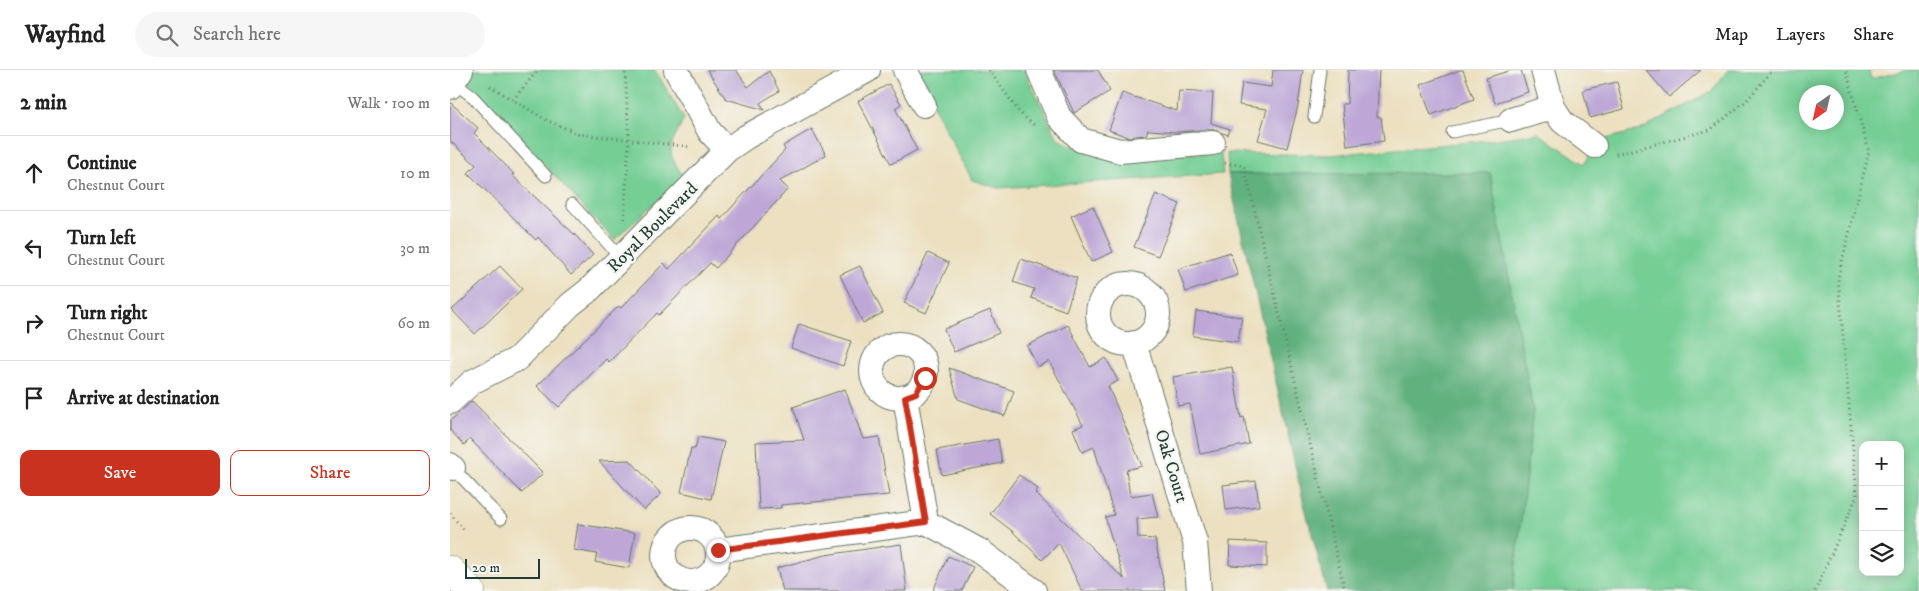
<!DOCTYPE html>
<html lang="en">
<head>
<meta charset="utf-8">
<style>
  body { margin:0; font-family:"IM FELL DW Pica",serif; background:#f6f6f6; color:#222 }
  .controls { position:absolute; right:15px; bottom:15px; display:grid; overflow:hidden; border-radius:10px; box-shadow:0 2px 12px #0003 }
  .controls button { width:45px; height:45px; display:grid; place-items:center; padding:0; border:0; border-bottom:1px solid #e0e0e0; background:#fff; color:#222; font:25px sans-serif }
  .compass { position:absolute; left:1349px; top:15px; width:45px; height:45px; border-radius:50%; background:#fff; box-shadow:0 2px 12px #0003; rotate:214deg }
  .scale { position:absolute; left:15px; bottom:12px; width:75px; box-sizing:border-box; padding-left:5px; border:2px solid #1f3d34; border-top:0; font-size:14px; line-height:18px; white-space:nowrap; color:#1f3d34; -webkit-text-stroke:4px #f6f6f2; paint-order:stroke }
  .stop { position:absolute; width:15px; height:15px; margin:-11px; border:4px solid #c8321e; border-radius:50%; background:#fff }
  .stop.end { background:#c8321e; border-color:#fff; box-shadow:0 1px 5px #0008 }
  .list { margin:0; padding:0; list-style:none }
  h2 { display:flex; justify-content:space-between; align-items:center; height:65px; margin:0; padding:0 20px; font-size:21px }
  h2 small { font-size:16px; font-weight:400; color:#767676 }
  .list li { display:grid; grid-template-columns:32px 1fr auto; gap:15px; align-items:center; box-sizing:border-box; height:75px; padding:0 20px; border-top:1px solid #e0e0e0 }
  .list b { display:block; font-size:19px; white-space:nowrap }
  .list p { margin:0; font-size:16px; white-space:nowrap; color:#767676 }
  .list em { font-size:16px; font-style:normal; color:#767676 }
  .actions { display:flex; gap:10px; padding:15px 20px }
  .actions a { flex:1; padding:11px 0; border:1px solid #c8321e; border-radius:10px; text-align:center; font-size:18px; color:#c8321e }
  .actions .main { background:#c8321e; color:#fff }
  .icon { flex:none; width:28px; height:28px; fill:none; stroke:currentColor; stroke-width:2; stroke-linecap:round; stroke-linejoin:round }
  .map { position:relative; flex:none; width:1469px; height:521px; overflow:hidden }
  header { display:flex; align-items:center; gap:30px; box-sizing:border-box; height:70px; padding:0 25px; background:#fff; border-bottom:1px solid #e0e0e0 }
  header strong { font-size:24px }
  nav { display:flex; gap:28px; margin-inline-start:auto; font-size:18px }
  .search { width:350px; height:45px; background:#f6f6f6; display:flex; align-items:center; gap:12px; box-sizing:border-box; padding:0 18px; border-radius:28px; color:#767676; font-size:19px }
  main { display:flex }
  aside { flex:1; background:#fff }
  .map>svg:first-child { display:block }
</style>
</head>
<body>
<header>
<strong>Wayfind</strong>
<div class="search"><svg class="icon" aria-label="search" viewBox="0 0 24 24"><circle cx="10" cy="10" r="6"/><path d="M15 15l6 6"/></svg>Search here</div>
<nav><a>Map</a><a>Layers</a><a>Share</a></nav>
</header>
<main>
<aside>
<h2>2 min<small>Walk · 100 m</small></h2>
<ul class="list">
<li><svg class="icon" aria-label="ahead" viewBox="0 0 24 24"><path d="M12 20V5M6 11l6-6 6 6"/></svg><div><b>Continue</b><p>Chestnut Court</p></div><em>10 m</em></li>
<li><svg class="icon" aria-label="left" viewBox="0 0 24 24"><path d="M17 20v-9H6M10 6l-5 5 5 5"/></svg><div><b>Turn left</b><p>Chestnut Court</p></div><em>30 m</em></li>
<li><svg class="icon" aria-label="right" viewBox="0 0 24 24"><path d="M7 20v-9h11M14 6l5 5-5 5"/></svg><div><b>Turn right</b><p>Chestnut Court</p></div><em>60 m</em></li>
<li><svg class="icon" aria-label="arrive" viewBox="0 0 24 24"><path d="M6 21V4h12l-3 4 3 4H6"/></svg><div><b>Arrive at destination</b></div></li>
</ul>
<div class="actions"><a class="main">Save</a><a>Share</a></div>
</aside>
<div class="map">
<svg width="1469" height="521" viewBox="0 0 1469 521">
  <rect width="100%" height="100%" fill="#f6f6f2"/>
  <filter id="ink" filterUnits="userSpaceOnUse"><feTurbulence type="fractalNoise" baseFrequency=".02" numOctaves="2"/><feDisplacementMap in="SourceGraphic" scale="10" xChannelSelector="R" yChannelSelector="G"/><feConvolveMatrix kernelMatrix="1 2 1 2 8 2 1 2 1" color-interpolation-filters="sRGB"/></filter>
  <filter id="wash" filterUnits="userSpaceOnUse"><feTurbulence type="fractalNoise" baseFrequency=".0096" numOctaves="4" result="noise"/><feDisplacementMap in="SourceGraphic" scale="20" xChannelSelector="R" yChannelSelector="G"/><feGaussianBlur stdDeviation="1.12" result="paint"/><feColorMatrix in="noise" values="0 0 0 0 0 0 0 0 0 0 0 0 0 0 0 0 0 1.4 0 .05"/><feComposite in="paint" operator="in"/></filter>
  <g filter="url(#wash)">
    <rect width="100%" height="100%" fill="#ece0c0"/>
    <path fill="#75ce94" stroke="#4a8664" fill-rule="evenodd" d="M24 0H205L234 49C220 74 214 83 234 106L164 170 17 11Z
      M465 0H574L608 69 645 86 771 83 773 104 548 118 522 110Z
      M1278 0H1419L1421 9 1458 0H1469V521H1063L1083 341 1040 103 778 104 777 83 882 85 1041 70 1088 63 1134 94 1152 70 1190 60 1262 21ZM1356 22H1386V52H1356ZM1413 375H1450V502H1413Z"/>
    <path fill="#60b17e" stroke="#407759" d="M1040 103 1083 341 1063 521H877L853 430 778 104Z"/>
    <g id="blocks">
      <path fill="#bea7d7" d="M257 0H286L298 17 319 1 329 21 310 33 315 40 276 29Z
        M604 0H648L660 21 624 43Z
        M823 0H853L848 36 837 78 808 70 817 39 789 35 792 13 821 17Z
        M898 0H929L927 47H931L934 71 897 76 892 34H897Z
        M1010 0H1013L1024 29 981 45 970 15Z
        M1062 0H1071L1078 22 1045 33 1036 8Z
        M1196 0H1251L1219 27Z
        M1167 12 1174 39 1140 48 1133 20Z
        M439 14 451 34 445 38 467 80 441 94 408 31Z
        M729 21 763 23 761 53 780 59 778 65 762 59 728 62 698 60 696 65 678 67 659 60 672 23 727 41Z
        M0 32 28 58 24 63 64 104 62 105 127 167 143 185 121 205 88 167 86 170 18 103 26 95 0 71Z
        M362 59 376 85 330 111 338 119 266 198 260 193 209 245 207 243 159 292 156 289 109 337 87 316 169 236 171 238 214 193 219 199 269 146 271 149 335 80 333 76Z
        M706 124 730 134 708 186 684 177Z
        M643 136 663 182 641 192 621 146Z
        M780 182 788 205 736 222 728 199Z
        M478 183 499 193 476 243 454 233Z
        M571 189 627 208 616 241 581 228 584 219 563 212Z
        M50 196 72 219 25 264 2 240Z
        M410 196 433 243 413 253 390 205Z
        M540 240 549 263 504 282 494 259Z
        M746 241 792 247 788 272 743 266Z
        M349 254 401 271 393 296 341 278Z
        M618 255 640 297 656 288 668 311 658 316 692 396 676 400 680 426 702 423 708 447 687 449 688 468 705 469 715 521H632L609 473 592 490 561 460 540 444 569 405 588 419 585 423 674 509 655 447 664 445 644 377 632 382 623 359 633 355 599 291 588 297 577 276Z
        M782 297 791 348 794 347 799 374 750 384 740 334 728 336 723 307Z
        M499 298 564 321 555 346 508 329Z
        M395 319 413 369 429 367 439 425 331 435V438L309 439 306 372 354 370 343 337Z
        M22 331 93 403 72 423 20 369 14 375 0 360V351Z
        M248 367 274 372 261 429 231 422 241 378 245 379Z
        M548 369 552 393 492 405 487 380Z
        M180 390 211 424 194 440 149 391Z
        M806 411 809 436 776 440 773 415Z
        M128 454 185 463 179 498 145 492 147 484 124 480Z
        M780 471 817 473V497L779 495Z
        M451 474 457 521H333L327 498 375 485Z
        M498 486 523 497 512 521H483Z"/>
    </g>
  </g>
  <g filter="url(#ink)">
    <use href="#blocks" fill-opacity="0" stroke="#677665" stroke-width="1"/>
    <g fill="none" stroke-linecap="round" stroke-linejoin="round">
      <g stroke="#677665" stroke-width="13">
        <path id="service" d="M3 12 23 27 96 106
          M864 47 870 0
          M1002 62 1061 50
          M122 134 170 187
          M3 398 51 449"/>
      </g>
      <g stroke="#677665" stroke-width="26">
        <path id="minor" d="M226 0 260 62 277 80
          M455 0 474 35
          M589 0 609 47 631 70 670 81 763 73
          M1093 0 1103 37 1112 51 1144 76
          M0 17 11 0
          M1061 50 1103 37
          M648 244a30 30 0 1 1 60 0a30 30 0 1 1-60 0Z
          M684 273 745 472 749 521
          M422 301a27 27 0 1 1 54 0a27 27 0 1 1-54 0Z
          M455 327 476 452
          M0 332 22 312 67 289 120 235 139 220 277 80 296 67 418 0
          M0 395 3 398
          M214 485a27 27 0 1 1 54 0a27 27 0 1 1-54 0Z
          M268 480 476 452 530 481 584 521"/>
      </g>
      <g stroke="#677665" stroke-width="29">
        <path id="tertiary" d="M0 500 21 521"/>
      </g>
      <path stroke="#677665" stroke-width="3" stroke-dasharray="1 4" stroke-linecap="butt" d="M539 0 569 42 584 55
        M40 16 98 51 129 64 241 77
        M63 30 88 0
        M1166 84 1260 60 1296 31 1323 0
        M775 93 794 96 895 521
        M174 149 179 71 175 0
        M0 443 14 460
        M1365 521 1407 426 1388 208 1419 82 1396 0"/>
      <use href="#service" stroke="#fff" stroke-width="11"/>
      <use href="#minor" stroke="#fff" stroke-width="24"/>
      <use href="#tertiary" stroke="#fff" stroke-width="28"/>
    </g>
  </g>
  <g fill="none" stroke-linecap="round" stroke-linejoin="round" filter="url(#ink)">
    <path stroke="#c8321e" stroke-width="6" d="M268 480 476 452 455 327 466 323 475 308"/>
  </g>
  <g text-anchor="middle" stroke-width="5" stroke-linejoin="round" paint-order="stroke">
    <g font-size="18" fill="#1f3d34" stroke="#f6f6f2">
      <text transform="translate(202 157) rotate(-45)" y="6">Royal Boulevard</text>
      <text transform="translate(722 396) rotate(73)" y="6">Oak Court</text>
    </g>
  </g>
</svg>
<div class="controls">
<button>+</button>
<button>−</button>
<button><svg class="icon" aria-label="layers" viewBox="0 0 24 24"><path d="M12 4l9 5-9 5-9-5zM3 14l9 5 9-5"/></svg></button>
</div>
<svg class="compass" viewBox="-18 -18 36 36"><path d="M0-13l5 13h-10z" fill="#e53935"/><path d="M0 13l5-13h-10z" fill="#767676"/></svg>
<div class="scale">20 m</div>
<div class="stop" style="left:475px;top:308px"></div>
<div class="stop end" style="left:268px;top:480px"></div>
</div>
</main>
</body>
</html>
